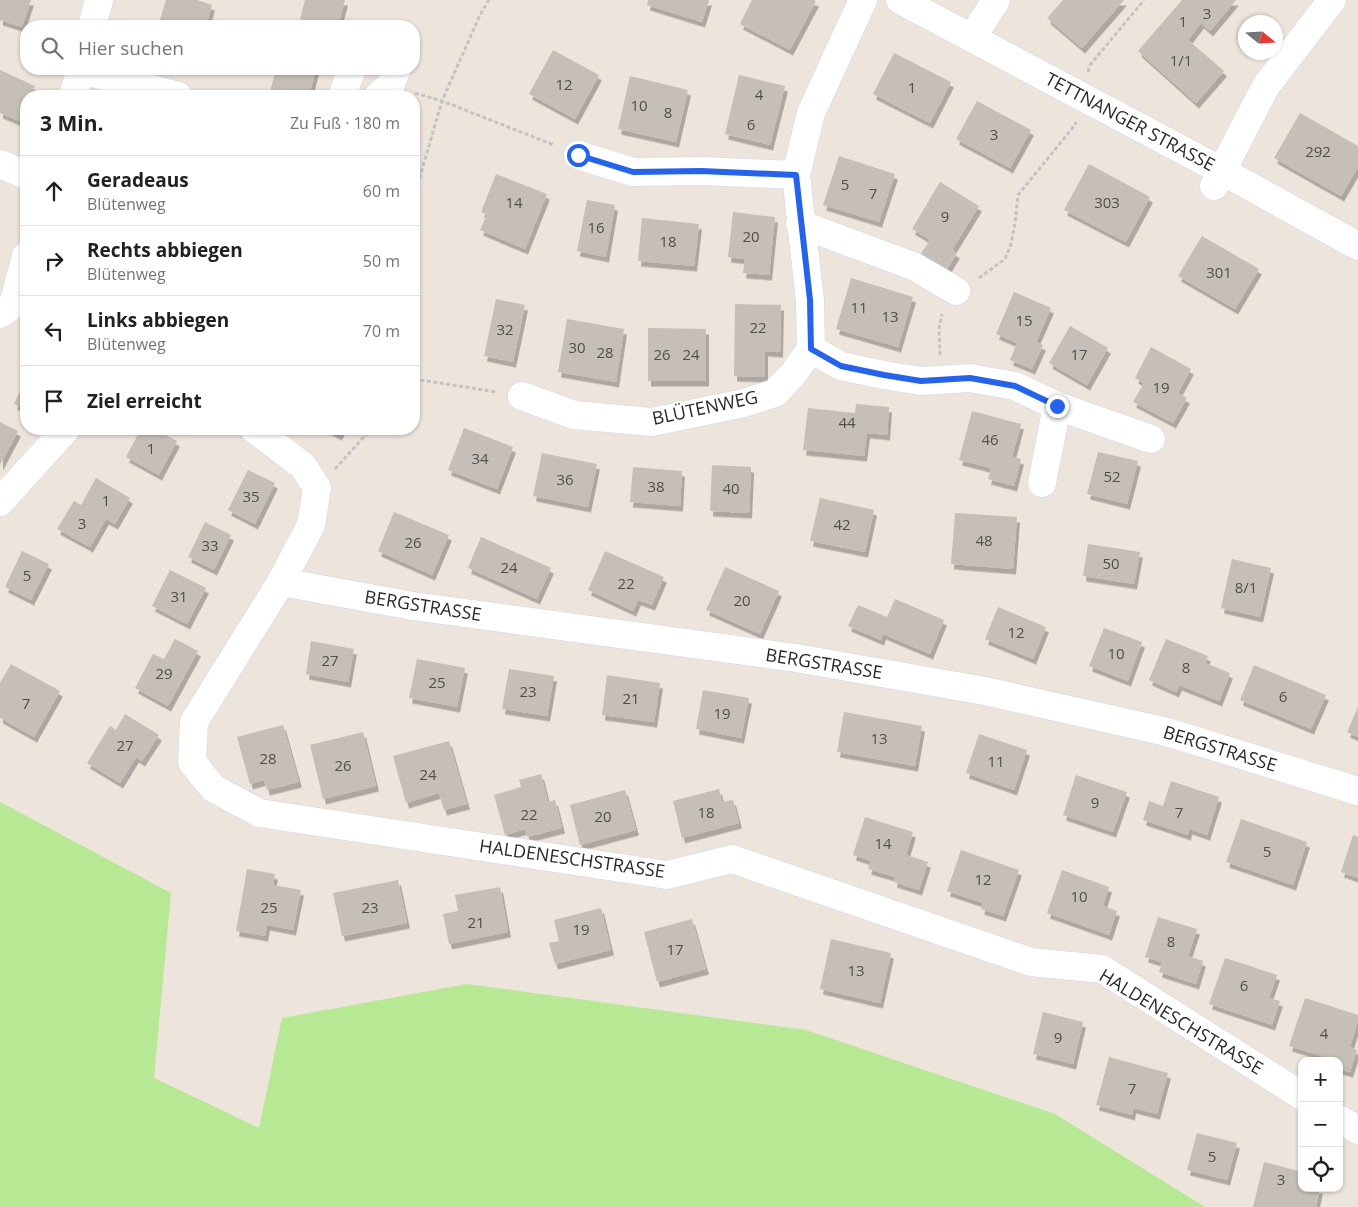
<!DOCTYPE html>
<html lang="de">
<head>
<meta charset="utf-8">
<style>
  body { margin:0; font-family:"Open Sans",sans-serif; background:#f2f2f2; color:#202124 }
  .controls { position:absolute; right:15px; bottom:15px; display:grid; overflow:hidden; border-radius:10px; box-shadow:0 1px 4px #0004 }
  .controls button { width:45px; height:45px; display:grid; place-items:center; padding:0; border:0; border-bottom:1px solid #e0e0e0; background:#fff; color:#202124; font:25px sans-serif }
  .compass { position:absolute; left:1238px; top:15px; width:45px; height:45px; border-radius:50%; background:#fff; box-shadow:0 1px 4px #0004; rotate:108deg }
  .stop { position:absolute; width:15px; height:15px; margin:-11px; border:4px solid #2563eb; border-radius:50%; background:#fff }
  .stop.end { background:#2563eb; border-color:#fff; box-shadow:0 1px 5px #0008 }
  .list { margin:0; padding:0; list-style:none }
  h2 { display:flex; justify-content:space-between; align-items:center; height:65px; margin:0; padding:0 20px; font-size:21px }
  h2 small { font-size:16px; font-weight:400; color:#757577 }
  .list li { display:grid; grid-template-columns:32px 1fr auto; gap:15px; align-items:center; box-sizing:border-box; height:70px; padding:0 20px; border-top:1px solid #e0e0e0 }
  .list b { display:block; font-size:19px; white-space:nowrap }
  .list p { margin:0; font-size:16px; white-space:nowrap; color:#757577 }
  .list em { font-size:16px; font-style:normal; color:#757577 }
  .icon { flex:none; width:28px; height:28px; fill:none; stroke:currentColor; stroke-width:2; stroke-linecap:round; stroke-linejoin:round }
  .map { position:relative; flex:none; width:1358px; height:1207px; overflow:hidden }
  .search { position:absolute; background:#fff; box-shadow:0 1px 4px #0004; left:20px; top:20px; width:400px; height:55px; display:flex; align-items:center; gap:12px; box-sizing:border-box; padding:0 18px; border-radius:20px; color:#757577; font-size:19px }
  .panel { position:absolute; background:#fff; box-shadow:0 1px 4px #0004; left:20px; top:90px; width:400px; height:345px; border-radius:20px }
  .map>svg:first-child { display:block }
</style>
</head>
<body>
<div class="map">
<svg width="1358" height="1207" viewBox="0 0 1358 1207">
  <defs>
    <filter id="shadow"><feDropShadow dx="3" dy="5.5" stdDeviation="0" flood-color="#0004"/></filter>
  </defs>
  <rect width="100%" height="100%" fill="#ede4db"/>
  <path fill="#b7e894" d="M0 802 171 893 154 1078 259 1128 282 1018 467 984 806 1030 1055 1114 1205 1207H0Z"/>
  <path fill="#c5bfb7" filter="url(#shadow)" d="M0 0H31L22 27 0 20Z
    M166 0H197L212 5 206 26H158Z
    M305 0H345L338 26H328L300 19Z
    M648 0H709L702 22 647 5Z
    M752 0H814L816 1 790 50 740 24Z
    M1063 0H1124L1082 48 1047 18Z
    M1182 0H1236L1210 31 1201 23 1188 40 1224 71 1196 103 1138 51Z
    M553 50 599 75 575 119 529 94Z
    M894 53 951 82 930 123 873 94Z
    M276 69H316L309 96H269Z
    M0 70 35 86 30 96H26V105L19 121 0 113Z
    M739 75 785 86 770 145 725 134Z
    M630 76 688 90 676 142 618 129Z
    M977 101 1031 130 1010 168 956 139Z
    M1300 113 1358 146V167L1341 196 1274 158Z
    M839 156 895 174 879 222 823 205Z
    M1089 164 1150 197 1126 242 1064 210Z
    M496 174 547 194 525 249 480 230 487 215 481 212Z
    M940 182 979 206 952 250 957 253 946 271 920 255 930 240 912 229Z
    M587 200 615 205 606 257 577 251Z
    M733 212 775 217 769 275 743 273 745 259 728 257Z
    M642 218 699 224 694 266 638 261Z
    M1202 236 1259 269 1235 309 1178 276Z
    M851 278 913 297 898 347 836 329Z
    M1014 292 1051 308 1036 342 1043 345 1032 369 1010 360 1017 343 996 334Z
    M496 299 525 305 513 362 484 356Z
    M735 304 781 305 780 352 765 351V377L734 376Z
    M567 319 624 329 616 382 558 372Z
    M1070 326 1108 348 1087 385 1049 363Z
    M648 328 706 329V381H648Z
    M1151 347 1191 369 1178 393 1187 398 1173 423 1133 402 1144 383 1135 378Z
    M26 378V410L14 404Z
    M856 404 889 407 887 435 867 433 864 456 803 450 808 408 855 413Z
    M972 411 1021 424 1012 457 1021 459 1014 486 988 479 991 468 959 460Z
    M0 422 18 431 0 465Z
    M464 428 513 447 497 489 448 470Z
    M141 429H154L177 441 159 475 126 457Z
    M327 429H342L339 435Z
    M1098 452 1138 461 1127 504 1087 494Z
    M542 453 597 464 588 507 533 496Z
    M712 465 751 467 749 513 710 511Z
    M633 467 682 471 680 506 630 502Z
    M248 470 275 483 255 524 228 510Z
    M96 478 130 498 115 524 106 519 90 547 57 529 74 501 81 505Z
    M820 498 874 510 865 552 810 541Z
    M394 512 449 535 432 575 378 551Z
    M955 513 1017 517 1013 569 951 564Z
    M205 522 231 535 214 570 188 557Z
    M481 537 551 568 537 599 468 568Z
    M1088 544 1140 552 1134 584 1083 576Z
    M22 551 49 564 31 600 5 587Z
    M605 551 664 577 652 605 638 600 633 611 588 590Z
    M1232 559 1271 568 1260 617 1221 608Z
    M725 567 779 591 760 634 706 610Z
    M170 570 206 588 187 624 152 606Z
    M895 599 944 620 930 654 883 634 881 640 848 626 858 605 887 617Z
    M998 607 1046 627 1033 659 985 639Z
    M1104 628 1142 642 1128 681 1089 666Z
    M175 639 198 651 168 706 135 688 153 654 164 659Z
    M1166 639 1208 656 1205 663 1230 673 1219 701 1179 685 1176 692 1149 680Z
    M311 641 354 649 348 682 306 674Z
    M417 659 465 668 457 707 409 698Z
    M11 664 60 691 34 737 0 718V683Z
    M1254 665 1326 695 1311 729 1240 700Z
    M509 669 554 676 547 716 502 709Z
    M607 675 660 683 654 722 602 715Z
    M703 690 749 698 741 738 696 729Z
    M1358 707V737L1347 732Z
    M844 712 922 726 915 766 837 752Z
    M125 714 159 735 142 761 136 757 120 783 87 763 110 726 116 730Z
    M283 725 299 782 267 790 264 780 250 784 237 737Z
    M363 732 376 786 323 799 310 745Z
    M979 734 1027 750 1014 790 966 773Z
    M449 741 467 804 444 810 439 793 406 803 393 756Z
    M541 774 548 802 555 800 562 828 527 837 525 829 505 835 494 795 521 787 519 780Z
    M1076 775 1127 792 1113 832 1063 815Z
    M1171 781 1219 797 1207 835 1189 829 1188 835 1143 820 1149 801 1163 806Z
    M719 789 722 802 733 800 739 823 682 838 673 801Z
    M625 790 636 830 580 845 570 805Z
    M865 817 913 832 906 855 928 862 919 890 894 882 895 877 868 869 871 861 853 855Z
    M1241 819 1307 842 1293 885 1226 862Z
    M1353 835 1358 837V878L1341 872Z
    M961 850 1019 870 1003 916 981 909 983 903 947 891Z
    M247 869 275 874 273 885 301 890 293 930 267 925 265 936 236 931Z
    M1062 870 1109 887 1103 906 1117 911 1109 935 1047 913Z
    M398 880 407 923 342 936 333 893Z
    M500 887 508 932 449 944 443 914 458 911 455 895Z
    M601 908 611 950 555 964 549 943 559 941 554 920Z
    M1158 917 1197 929 1188 956 1203 961 1196 984 1159 972 1162 962 1145 957Z
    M692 919 706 969 657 982 644 932Z
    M831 939 891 953 880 1003 820 989Z
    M1225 958 1277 975 1269 998 1280 1001 1272 1025 1209 1004Z
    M1305 998 1358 1015V1021L1350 1047 1357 1050 1350 1072 1339 1069V1061H1323L1325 1057 1289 1046Z
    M1043 1012 1083 1022 1073 1064 1033 1054Z
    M1109 1057 1168 1073 1157 1114 1133 1108 1132 1115 1096 1105Z
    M1197 1133 1237 1143 1227 1180 1187 1170Z
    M1264 1162 1302 1172V1188H1320L1316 1207H1253Z"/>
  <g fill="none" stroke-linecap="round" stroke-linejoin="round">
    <g stroke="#d0d6e4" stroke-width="29">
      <path id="minor" d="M900 0 1222 171 1358 246
        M92 26 99 0
        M972 38 996 0
        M81 70 178 96
        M73 96 81 69
        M342 96 352 69
        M378 96 390 86 397 69
        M578 155 633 172 701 171 796 175
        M0 164 26 175
        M1214 186 1266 86 1332 0
        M800 224 913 266 956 291
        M0 314 13 305 26 256
        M811 349 841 366 884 375 921 381 970 378 1015 386 1057 406 1151 439
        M522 396 574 415 652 422 744 403 775 393 793 374 811 349 810 301 796 175 811 113 863 0
        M254 429 303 466 317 488 311 525 281 582 194 722 192 762 213 788 259 813 667 875 732 859 1031 962 1102 969 1302 1096
        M1042 483 1057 406
        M0 502 66 429
        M281 582 413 606 796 658 985 691 1167 732 1358 791
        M1339 1119 1358 1130"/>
    </g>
    <path stroke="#c3c3c3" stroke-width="3" stroke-dasharray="4 2.5" stroke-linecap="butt" d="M1088 72 1090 65 1144 0
      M415 93 442 101 554 145
      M414 197 442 101 480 15 489 0
      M414 209 416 265 414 325
      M979 278 1005 259 1011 244 1015 223 1018 195 1075 125 1076 122
      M940 355 939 328 942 314
      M414 379 497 392
      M335 469 371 429"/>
    <use href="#minor" stroke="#fff" stroke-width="28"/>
  </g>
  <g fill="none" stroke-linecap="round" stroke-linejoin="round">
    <path stroke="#2563eb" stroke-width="6" d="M578 155 633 172 701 171 796 175 810 300 811 349 841 366 884 375 921 381 970 378 1015 386 1057 406"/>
  </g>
  <g text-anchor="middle" stroke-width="4.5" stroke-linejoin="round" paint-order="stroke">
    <g font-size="15" fill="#514f4d">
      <text x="1207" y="19">3</text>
      <text x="1183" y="27">1</text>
      <text x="1181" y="66">1/1</text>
      <text x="564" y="90">12</text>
      <text x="912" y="93">1</text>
      <text x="759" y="100">4</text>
      <text x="639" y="111">10</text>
      <text x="668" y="118">8</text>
      <text x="751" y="130">6</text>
      <text x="994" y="140">3</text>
      <text x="1318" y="157">292</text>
      <text x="845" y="190">5</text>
      <text x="873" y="199">7</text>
      <text x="514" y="208">14</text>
      <text x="1107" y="208">303</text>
      <text x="945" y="222">9</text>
      <text x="596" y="233">16</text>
      <text x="751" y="242">20</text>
      <text x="668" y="247">18</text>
      <text x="1219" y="278">301</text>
      <text x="859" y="313">11</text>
      <text x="890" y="322">13</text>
      <text x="1024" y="326">15</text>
      <text x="758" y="333">22</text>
      <text x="505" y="335">32</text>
      <text x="577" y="353">30</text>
      <text x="605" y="358">28</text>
      <text x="662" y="360">26</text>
      <text x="691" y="360">24</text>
      <text x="1079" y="360">17</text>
      <text x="1161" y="393">19</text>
      <text x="847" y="428">44</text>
      <text x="990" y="445">46</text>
      <text x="151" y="454">1</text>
      <text x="480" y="464">34</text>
      <text x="1112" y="482">52</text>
      <text x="565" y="485">36</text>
      <text x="656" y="492">38</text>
      <text x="731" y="494">40</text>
      <text x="251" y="502">35</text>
      <text x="106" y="506">1</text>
      <text x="82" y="529">3</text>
      <text x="842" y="530">42</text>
      <text x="984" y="546">48</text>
      <text x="413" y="548">26</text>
      <text x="210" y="551">33</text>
      <text x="1111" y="569">50</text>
      <text x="509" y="573">24</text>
      <text x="27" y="581">5</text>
      <text x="626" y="589">22</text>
      <text x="1246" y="593">8/1</text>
      <text x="179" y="602">31</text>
      <text x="742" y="606">20</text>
      <text x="1016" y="638">12</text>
      <text x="1116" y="659">10</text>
      <text x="330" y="666">27</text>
      <text x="1186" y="673">8</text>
      <text x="164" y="679">29</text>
      <text x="437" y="688">25</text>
      <text x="528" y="697">23</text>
      <text x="1283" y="702">6</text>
      <text x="631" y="704">21</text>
      <text x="26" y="709">7</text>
      <text x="722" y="719">19</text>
      <text x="879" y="744">13</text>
      <text x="125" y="751">27</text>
      <text x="268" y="764">28</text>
      <text x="996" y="767">11</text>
      <text x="343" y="771">26</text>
      <text x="428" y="780">24</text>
      <text x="1095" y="808">9</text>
      <text x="706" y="818">18</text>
      <text x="1179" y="818">7</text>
      <text x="529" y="820">22</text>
      <text x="603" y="822">20</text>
      <text x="883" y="849">14</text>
      <text x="1267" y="857">5</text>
      <text x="983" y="885">12</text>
      <text x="1079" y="902">10</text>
      <text x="269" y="913">25</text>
      <text x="370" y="913">23</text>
      <text x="476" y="928">21</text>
      <text x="581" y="935">19</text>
      <text x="1171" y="947">8</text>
      <text x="675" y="955">17</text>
      <text x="856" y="976">13</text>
      <text x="1244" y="991">6</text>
      <text x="1324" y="1039">4</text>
      <text x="1058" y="1043">9</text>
      <text x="1132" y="1094">7</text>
      <text x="1212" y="1162">5</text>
      <text x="1281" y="1185">3</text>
    </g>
    <g font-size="18" fill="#2a2a2a" stroke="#fff">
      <text transform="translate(1130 122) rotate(28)" y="6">TETTNANGER STRASSE</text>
      <text transform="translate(705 408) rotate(-12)" y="6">BLÜTENWEG</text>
      <text transform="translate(423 606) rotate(9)" y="6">BERGSTRASSE</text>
      <text transform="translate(824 664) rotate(9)" y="6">BERGSTRASSE</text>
      <text transform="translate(1220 749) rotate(17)" y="6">BERGSTRASSE</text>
      <text transform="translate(572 859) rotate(8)" y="6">HALDENESCHSTRASSE</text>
      <text transform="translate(1181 1022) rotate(31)" y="6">HALDENESCHSTRASSE</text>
    </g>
  </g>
</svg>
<div class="controls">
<button>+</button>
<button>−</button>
<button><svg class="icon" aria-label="locate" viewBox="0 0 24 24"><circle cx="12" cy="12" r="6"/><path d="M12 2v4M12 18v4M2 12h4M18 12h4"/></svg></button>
</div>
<svg class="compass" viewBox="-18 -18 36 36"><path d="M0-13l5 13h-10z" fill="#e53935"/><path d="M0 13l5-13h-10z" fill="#757577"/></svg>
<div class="stop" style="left:578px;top:155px"></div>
<div class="stop end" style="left:1057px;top:406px"></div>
<div class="search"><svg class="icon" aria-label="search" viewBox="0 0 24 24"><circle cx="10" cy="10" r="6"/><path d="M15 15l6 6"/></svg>Hier suchen</div>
<section class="panel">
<h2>3 Min.<small>Zu Fuß · 180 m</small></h2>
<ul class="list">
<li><svg class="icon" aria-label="ahead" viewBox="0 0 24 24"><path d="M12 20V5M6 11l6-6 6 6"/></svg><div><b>Geradeaus</b><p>Blütenweg</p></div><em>60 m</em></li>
<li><svg class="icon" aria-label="right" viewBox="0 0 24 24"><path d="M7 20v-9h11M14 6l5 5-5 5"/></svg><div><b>Rechts abbiegen</b><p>Blütenweg</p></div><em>50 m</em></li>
<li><svg class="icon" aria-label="left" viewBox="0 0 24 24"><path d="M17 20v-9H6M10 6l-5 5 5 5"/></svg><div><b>Links abbiegen</b><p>Blütenweg</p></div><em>70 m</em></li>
<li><svg class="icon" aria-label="arrive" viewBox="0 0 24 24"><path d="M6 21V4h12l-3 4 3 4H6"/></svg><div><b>Ziel erreicht</b></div></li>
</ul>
</section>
</div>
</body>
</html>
